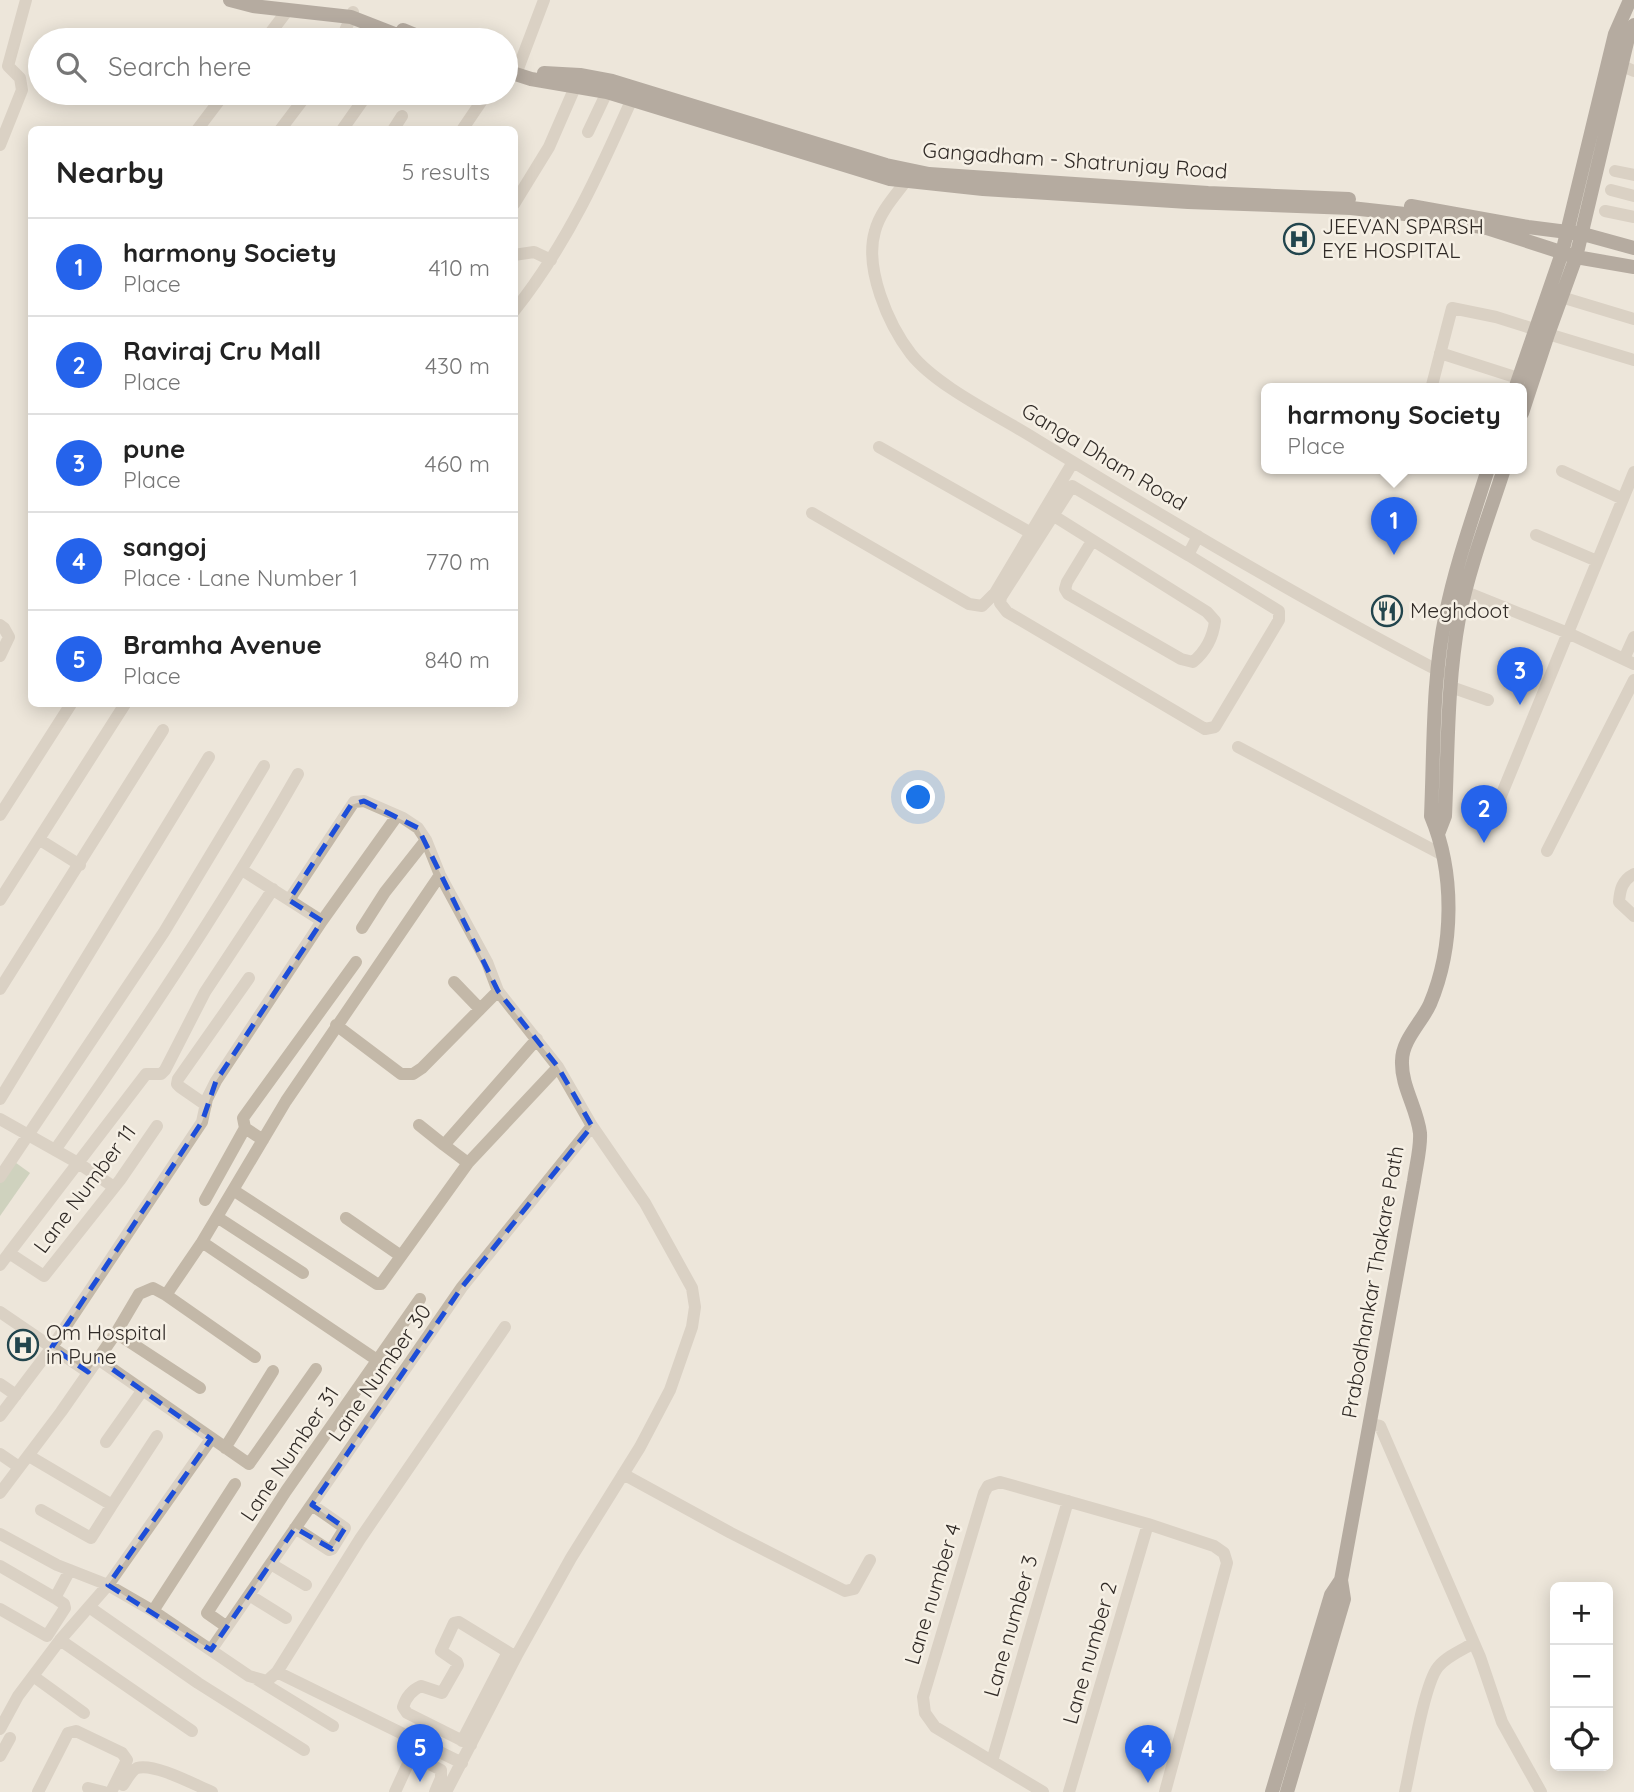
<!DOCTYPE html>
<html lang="en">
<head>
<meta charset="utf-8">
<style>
  body { margin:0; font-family:Quicksand,sans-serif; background:#f2f2f2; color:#222 }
  .controls { position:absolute; right:21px; bottom:21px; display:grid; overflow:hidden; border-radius:10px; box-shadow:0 4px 18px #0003 }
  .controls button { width:63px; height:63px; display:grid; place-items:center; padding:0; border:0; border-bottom:2px solid #e0e0e0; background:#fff; color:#222; font:35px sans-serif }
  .you { position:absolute; left:919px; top:798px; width:24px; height:24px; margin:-18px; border:5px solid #fff; border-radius:50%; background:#1a73e8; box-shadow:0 0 0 10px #1a73e833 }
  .badge { display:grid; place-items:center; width:46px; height:46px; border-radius:50%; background:#2563eb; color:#fff; font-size:23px; font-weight:700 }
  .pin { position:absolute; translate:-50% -58px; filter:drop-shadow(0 2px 4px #0008) }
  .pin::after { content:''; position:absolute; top:37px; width:24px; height:21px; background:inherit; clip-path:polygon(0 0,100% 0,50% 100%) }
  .popup { position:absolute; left:1261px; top:383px; width:266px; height:91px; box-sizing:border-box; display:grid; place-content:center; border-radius:10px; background:#fff; filter:drop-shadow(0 2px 5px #0005); font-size:23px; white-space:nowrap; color:#767676 }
  .popup b { font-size:26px; color:#222 }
  .popup::after { content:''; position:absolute; left:50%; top:100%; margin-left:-14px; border:14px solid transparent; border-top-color:#fff }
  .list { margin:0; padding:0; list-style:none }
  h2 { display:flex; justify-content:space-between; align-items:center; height:91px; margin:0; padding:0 28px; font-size:30px }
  h2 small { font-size:23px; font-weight:400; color:#767676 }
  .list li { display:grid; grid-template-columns:46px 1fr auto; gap:21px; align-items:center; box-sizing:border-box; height:98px; padding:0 28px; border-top:2px solid #e0e0e0 }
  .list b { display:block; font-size:26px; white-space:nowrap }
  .list p { margin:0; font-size:23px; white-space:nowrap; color:#767676 }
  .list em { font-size:23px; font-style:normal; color:#767676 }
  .icon { flex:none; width:38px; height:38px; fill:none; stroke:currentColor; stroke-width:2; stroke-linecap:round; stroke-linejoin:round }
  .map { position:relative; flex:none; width:1634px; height:1792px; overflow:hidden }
  .search { position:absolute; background:#fff; box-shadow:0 4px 18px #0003; left:28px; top:28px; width:490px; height:77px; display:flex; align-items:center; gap:18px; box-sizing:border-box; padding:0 24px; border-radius:38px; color:#767676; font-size:26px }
  .panel { position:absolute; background:#fff; box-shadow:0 4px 18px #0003; left:28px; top:126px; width:490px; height:581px; border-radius:10px }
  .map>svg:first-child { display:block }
</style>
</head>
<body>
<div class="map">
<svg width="1634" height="1792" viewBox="0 0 1634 1792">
  <rect width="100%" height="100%" fill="#ede6da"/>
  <path fill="#acba9c" d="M12 1160 30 1173 0 1216V1177Z"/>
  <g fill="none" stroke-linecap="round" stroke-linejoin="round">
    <path stroke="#c3b8a8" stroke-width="12" d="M265 40 287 11
      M341 40 353 12
      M1622 66 1634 71
      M516 74 544 0
      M197 130 225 93
      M280 130 308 93
      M342 130 368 93
      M393 130 402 116
      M462 130 487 93
      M588 132 607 92
      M0 145 22 90 20 78 8 66 26 0
      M1615 171 1634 175
      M906 181C894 197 880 212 875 231 864 268 888 324 911 354 937 387 1001 417 1037 440 1168 520 1301 599 1437 670L1446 672
      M1611 190 1634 196
      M514 204 549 147 579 78
      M1605 211 1634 217
      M514 255 534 252 551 260
      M1561 297 1634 319
      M514 311C567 245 601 169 635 92
      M1548 334 1634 360
      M1440 353 1518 378
      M1431 389 1452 308 1496 317 1534 329
      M879 447 1031 533
      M1562 471 1623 499
      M812 513 969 604 982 606 995 593 1073 462
      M1054 516 1207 612 1215 621C1213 638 1206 651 1193 662L1181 659 1068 594 1065 589 1067 582 1092 541
      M1536 535 1597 561
      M1188 555 1072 486 1001 597 1000 603 1007 612 1205 729 1215 727 1279 620V611L1188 555 1198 536
      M1466 592 1568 633 1634 664
      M0 625 4 628 9 637 0 656
      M1624 659 1634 637
      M1451 687 1488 700
      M1238 747 1441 854
      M1496 808 1634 472
      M0 815 71 704
      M40 840 80 865
      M1547 851 1634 680
      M242 870 322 921
      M1634 874C1622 880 1620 890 1619 902L1634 916
      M0 900 125 704
      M289 900 354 802 364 801 403 818 418 828 426 840 440 875 487 962 498 991 558 1067 592 1126 645 1203 692 1288 695 1307 692 1327 670 1390 640 1447 571 1558 518 1653 446 1792
      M362 928 385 892 426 840
      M454 982 480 1009
      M0 989 163 730
      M336 1025 401 1074H413L422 1068 498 991
      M0 1099 209 757
      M206 1105 180 1087 177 1084 178 1079 249 978
      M0 1119 78 1163 114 1187
      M419 1125 444 1145
      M157 1126 120 1180 44 1276 9 1253 146 1074H161L165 1070 205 992 273 889
      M263 1140 245 1128 243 1118 356 962
      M55 1150C141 1028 224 904 298 774
      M468 1163 444 1145 537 1039
      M0 1177 164 932 264 766
      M233 1190 377 1284H381L468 1163 558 1067
      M205 1200 245 1128
      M217 1217 303 1273
      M346 1218 401 1256
      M202 1242 377 1360
      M0 1265 9 1253
      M166 1295 255 1357
      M0 1312 88 1372
      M116 1333 200 1388
      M98 1359 249 1464 316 1369
      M0 1384 16 1395
      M0 1416 52 1347 202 1122 207 1099 216 1081 322 921 397 816
      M1370 1424 1380 1426 1480 1657 1502 1722 1541 1792
      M106 1442 142 1391
      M225 1448 273 1371
      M0 1454 19 1467
      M29 1456 112 1505 157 1436
      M623 1474 731 1533 845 1591 854 1589 870 1560
      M0 1493 61 1412 116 1333 139 1294 153 1288 166 1295 202 1242 286 1101 440 875
      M41 1510 91 1538 112 1505
      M295 1528 329 1550 332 1549 345 1528 312 1505
      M0 1534 57 1565 108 1585 153 1611 249 1676 267 1681 277 1672 462 1763
      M271 1564 306 1585
      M0 1566 55 1598 70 1570
      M249 1595 286 1618
      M89 1607 198 1683 304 1750
      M0 1609 47 1636 65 1608 64 1604 55 1598
      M153 1611 235 1484
      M227 1627 207 1613 286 1491 420 1299
      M211 1650 462 1287 592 1126
      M277 1672 360 1539 505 1327
      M33 1676 84 1713
      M258 1680 333 1726
      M0 1729 18 1696 60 1640
      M192 1731 60 1640 108 1585 211 1439
      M462 1741 508 1652
      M471 1745 407 1713 403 1707C406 1697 412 1690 421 1686L442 1693 458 1665 457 1662 441 1651 454 1623 459 1622 516 1657
      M0 1756 10 1738
      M992 1761 1068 1501
      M123 1785C127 1779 131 1771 137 1768 155 1763 195 1785 212 1792
      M88 1788 104 1792
      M38 1792 68 1733 76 1731 122 1753 127 1760 111 1792
      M395 1792 412 1755 441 1770V1778L435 1792
      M1043 1792 935 1727 925 1713 923 1697 984 1493 988 1486 1000 1482 1148 1524 1214 1546 1224 1553 1227 1563 1165 1792
      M1069 1792 1148 1524
      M1405 1792C1411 1766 1424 1684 1438 1667 1447 1656 1462 1650 1474 1643"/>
    <path stroke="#71655a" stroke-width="14" d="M230 0 253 6 351 17 410 40
      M403 30 427 40
      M506 71 531 79 607 92 890 179 983 189 1188 202 1351 208 1414 215 1487 228 1576 257 1634 267
      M544 73 580 75 612 81 886 165 929 174 1208 193 1349 199
      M1411 206 1528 227 1583 234 1634 248
      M1515 389 1562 253 1615 34 1630 0
      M1522 413 1548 334 1576 257 1628 38 1634 25
      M1438 834 1445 816C1448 751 1447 683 1459 618 1469 568 1488 518 1504 469
      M1272 1792 1331 1595 1341 1580
      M1287 1792 1344 1599 1341 1580 1414 1181C1416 1166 1421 1148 1420 1133 1417 1108 1401 1086 1402 1061 1402 1040 1422 1022 1430 1004 1454 947 1455 873 1431 816 1434 748 1432 679 1446 613 1456 564 1473 517 1488 469"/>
  </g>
  <path d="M0 0H1634V1792H0ZM364 801 418 828 498 991 558 1067 592 1126 462 1287 312 1505 345 1528 332 1549 295 1528 211 1650 108 1585 211 1439 98 1359 88 1372 52 1347 202 1122 216 1081 322 921 289 900 351 805Z" fill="#ede6da" fill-opacity=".55" fill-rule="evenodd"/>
  <path fill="none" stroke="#1d4ed8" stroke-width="5" stroke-dasharray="14 9" stroke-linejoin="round" d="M364 801 418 828 498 991 558 1067 592 1126 462 1287 312 1505 345 1528 332 1549 295 1528 211 1650 108 1585 211 1439 98 1359 88 1372 52 1347 202 1122 216 1081 322 921 289 900 351 805Z"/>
  <defs>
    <g id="hospital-ring" transform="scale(1.575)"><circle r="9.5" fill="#f6f0e5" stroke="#22454d" stroke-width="1.5"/><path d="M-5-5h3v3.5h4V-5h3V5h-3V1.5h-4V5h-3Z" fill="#22454d"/></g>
    <g id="restaurant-ring" transform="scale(1.575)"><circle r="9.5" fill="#f6f0e5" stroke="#22454d" stroke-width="1.5"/><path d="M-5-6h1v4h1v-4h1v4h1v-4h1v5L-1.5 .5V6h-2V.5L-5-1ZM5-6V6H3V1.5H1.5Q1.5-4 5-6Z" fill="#22454d"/></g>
  </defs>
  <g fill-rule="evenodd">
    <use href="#hospital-ring" x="1299" y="239"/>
    <use href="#restaurant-ring" x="1387" y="611"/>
    <use href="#hospital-ring" x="23" y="1345"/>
  </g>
  <g text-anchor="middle" stroke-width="5" stroke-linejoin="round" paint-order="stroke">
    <g font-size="21" fill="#312b27" stroke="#f6f0e5">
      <text transform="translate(1075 161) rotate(4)" y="7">Gangadham - Shatrunjay Road</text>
      <text transform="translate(1104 457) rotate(31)" y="7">Ganga Dham Road</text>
      <text transform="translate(85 1189) rotate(-53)" y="7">Lane Number 11</text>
      <text transform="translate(1373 1282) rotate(-80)" y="7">Prabodhankar Thakare Path</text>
      <text transform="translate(380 1373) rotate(-55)" y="7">Lane Number 30</text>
      <text transform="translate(290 1454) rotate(-56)" y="7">Lane Number 31</text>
      <text transform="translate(933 1594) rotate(-73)" y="7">Lane number 4</text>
      <text transform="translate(1011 1626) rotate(-74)" y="7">Lane number 3</text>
      <text transform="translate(1090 1653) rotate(-74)" y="7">Lane number 2</text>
    </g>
    <g font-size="21" fill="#312b27" stroke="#f6f0e5" text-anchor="start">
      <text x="1322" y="234">JEEVAN SPARSH<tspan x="1322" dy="24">EYE HOSPITAL</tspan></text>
      <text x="1410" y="618">Meghdoot</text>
      <text x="46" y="1340">Om Hospital<tspan x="46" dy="24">in Pune</tspan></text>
    </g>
  </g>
</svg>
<div class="controls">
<button>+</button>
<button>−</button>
<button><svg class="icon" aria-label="locate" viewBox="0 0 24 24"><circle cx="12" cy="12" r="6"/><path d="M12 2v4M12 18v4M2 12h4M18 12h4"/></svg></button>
</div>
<div class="you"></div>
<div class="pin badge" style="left:1394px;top:555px">1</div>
<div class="popup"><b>harmony Society</b>Place</div>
<div class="pin badge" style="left:1484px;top:843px">2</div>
<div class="pin badge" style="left:1520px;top:705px">3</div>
<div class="pin badge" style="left:1148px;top:1783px">4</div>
<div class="pin badge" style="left:420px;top:1782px">5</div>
<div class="search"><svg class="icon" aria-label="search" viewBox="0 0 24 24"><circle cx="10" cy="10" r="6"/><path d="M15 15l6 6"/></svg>Search here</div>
<section class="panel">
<h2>Nearby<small>5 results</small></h2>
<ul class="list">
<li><span class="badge">1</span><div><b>harmony Society</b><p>Place</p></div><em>410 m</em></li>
<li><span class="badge">2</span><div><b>Raviraj Cru Mall</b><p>Place</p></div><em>430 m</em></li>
<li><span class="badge">3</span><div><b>pune</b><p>Place</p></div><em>460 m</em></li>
<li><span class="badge">4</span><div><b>sangoj</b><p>Place · Lane Number 1</p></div><em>770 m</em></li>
<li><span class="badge">5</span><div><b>Bramha Avenue</b><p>Place</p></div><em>840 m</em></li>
</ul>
</section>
</div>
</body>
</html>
